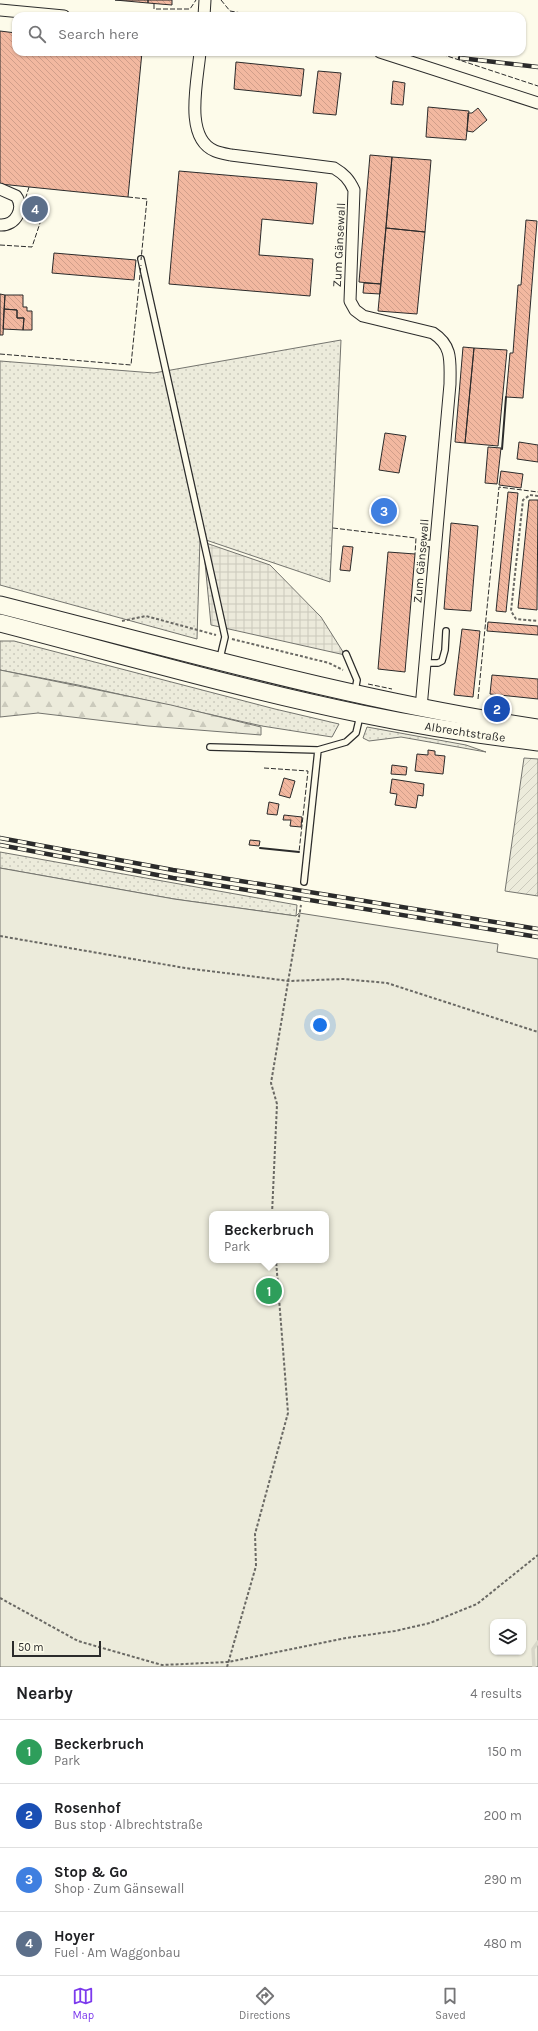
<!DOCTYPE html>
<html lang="en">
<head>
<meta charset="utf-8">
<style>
  body { margin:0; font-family:Karla,sans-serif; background:#f6f6f6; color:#202124 }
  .controls { position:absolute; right:12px; bottom:12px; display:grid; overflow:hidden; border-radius:8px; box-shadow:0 1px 3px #0004 }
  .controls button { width:36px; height:36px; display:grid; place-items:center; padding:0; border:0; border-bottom:1px solid #e0e0e0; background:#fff; color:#202124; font:20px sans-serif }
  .scale { position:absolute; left:12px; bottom:10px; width:89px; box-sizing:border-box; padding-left:4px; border:2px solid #2b2b2b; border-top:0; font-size:11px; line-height:14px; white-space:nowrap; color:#2b2b2b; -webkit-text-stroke:3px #fdfbea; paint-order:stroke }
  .you { position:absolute; left:320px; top:1025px; width:14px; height:14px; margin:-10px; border:3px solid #fff; border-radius:50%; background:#1a73e8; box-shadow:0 0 0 6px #1a73e833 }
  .badge { display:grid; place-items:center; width:26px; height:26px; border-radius:50%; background:#7c3aed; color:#fff; font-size:13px; font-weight:700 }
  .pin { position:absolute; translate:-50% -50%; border:2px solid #fff; box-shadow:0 1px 4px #0006 }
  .popup { position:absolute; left:209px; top:1211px; width:120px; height:52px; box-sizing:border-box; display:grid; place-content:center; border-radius:8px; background:#fff; filter:drop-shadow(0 1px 3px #0005); font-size:13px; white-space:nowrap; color:#757577 }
  .popup b { font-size:15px; color:#202124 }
  .popup::after { content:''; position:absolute; left:50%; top:100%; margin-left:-8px; border:8px solid transparent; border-top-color:#fff }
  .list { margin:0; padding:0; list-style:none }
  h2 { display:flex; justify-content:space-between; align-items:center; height:52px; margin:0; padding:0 16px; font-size:17px }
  h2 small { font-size:13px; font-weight:400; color:#757577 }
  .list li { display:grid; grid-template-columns:26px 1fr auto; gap:12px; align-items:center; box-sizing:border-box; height:64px; padding:0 16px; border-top:1px solid #e0e0e0 }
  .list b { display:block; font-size:15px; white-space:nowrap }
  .list p { margin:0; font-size:13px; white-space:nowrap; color:#757577 }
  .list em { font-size:13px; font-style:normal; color:#757577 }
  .icon { flex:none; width:22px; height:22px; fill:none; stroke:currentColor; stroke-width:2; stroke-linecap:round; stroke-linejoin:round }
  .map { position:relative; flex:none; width:538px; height:1667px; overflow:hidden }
  .search { position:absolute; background:#fff; box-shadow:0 1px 3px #0004; left:12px; right:12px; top:12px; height:44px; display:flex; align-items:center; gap:10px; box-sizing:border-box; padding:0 14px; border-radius:12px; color:#757577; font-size:15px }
  .sheet { height:308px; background:#fff }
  nav { display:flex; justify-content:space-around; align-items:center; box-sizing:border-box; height:56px; border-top:1px solid #e0e0e0; background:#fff; font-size:11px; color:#757577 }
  nav a { display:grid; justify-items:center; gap:2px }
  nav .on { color:#7c3aed }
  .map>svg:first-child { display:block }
</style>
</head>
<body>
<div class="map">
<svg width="538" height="1667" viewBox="0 0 538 1667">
  <defs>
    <pattern id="grass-dots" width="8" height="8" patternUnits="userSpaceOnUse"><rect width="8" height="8" fill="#ecebdb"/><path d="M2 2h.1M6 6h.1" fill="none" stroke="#cbcabc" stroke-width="1.8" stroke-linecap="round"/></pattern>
    <pattern id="forest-firs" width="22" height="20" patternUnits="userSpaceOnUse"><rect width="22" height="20" fill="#ecebdb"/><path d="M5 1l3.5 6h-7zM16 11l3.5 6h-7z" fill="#cbcabc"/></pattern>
    <pattern id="garden-furrows" width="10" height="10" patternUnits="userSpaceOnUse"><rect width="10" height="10" fill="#ecebdb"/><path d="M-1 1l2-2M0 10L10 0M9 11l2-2" fill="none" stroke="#cbcabc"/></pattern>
    <pattern id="plaza-grid" width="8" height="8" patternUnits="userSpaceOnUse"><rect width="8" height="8" fill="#eceadb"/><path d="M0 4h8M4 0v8" fill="none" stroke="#cbc9bc"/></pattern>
    <pattern id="building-back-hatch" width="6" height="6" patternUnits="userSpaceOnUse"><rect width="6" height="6" fill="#f2b8a0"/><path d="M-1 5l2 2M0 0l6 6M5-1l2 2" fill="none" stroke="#d09e8a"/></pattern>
  </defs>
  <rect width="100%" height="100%" fill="#fdfbea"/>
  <path fill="url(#grass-dots)" stroke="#74746e" d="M341 340 330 582 200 538 197 639 0 585V361L154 373Z
    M0 641H14L275 709 339 724 332 737 262 726 78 685 0 670Z
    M367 727 466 745 486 752 401 737 369 741 363 738Z
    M0 852 297 905 296 916 174 899 0 868Z"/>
  <path fill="url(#forest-firs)" stroke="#74746e" d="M0 670 171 705 261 727V735L148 726 38 713 0 717Z"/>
  <path fill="#ecebdb" stroke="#74746e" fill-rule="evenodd" d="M0 868 174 899 296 916 299 913 498 944 497 952 538 959V1667H0ZM212 1214H326V1260H212ZM493 1622H523V1652H493Z"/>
  <path fill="url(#garden-furrows)" stroke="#74746e" d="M524 758 538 759V896L505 891Z"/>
  <path fill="url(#plaza-grid)" stroke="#74746e" d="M203 542 270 565 321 617 345 655 211 625Z"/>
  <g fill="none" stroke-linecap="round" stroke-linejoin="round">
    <path stroke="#d8d7c9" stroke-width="3.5" d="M534 1667 533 1649 538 1642"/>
  </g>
  <path fill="url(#building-back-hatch)" stroke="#2b2b2b" d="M115 0H148V3Z
    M148 0H172V5L148 3Z
    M0 31 16 33V52H142L128 197 0 184Z
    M236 62 304 69 301 96 234 89Z
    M318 71 341 73 336 115 313 113Z
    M393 81 405 83 403 105 391 104Z
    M428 107 469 111 466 140 426 137Z
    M478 108 487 120 473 132 467 131 468 113H472Z
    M370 155 392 157 381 284 359 282Z
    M392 157 431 160 425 232 386 228Z
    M179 171 317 183 313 224 262 219 259 255 313 259 310 296 169 284Z
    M526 220 537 221 523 398 506 397 510 353H513L518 285H521Z
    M386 228 425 232 417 314 378 311Z
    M54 253 136 260 134 280 52 273Z
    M364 283 381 284 380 294 363 293Z
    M0 294 5 295 3 335H0Z
    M5 295H23V307H27V311H32V330H23L24 318H17V310L4 309Z
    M4 309 17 310V318H24L23 330 3 329Z
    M463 347 474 348 465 443 455 442Z
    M474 348 507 350 498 446 465 443Z
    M385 433 406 436 399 473 379 470Z
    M519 442 538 445V462L517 459Z
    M488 447 501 448 497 484 485 483Z
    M501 471 523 474 521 488 499 485Z
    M508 492 518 493 506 612 496 611Z
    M529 500H538L537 610 518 608Z
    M451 523 478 526 471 611 444 609Z
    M343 546 353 547 350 571 340 570Z
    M388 552 415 554 405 672 378 669Z
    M488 622 538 626V635L487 631Z
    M462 629 480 631 473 697 454 695Z
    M492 675 538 679V699L490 694Z
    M428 750 435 751V755L445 756 443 774 415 771 417 754 428 755Z
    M392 765 407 767 406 775 391 774Z
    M284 778 295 781 290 798 279 795Z
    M392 779 424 784 423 796 418 795 416 808 395 805 397 794 390 793Z
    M269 802 279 804 277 815 267 814Z
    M284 815 302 817 301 827 290 826 291 820H283Z
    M250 840 260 841 259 846 249 845Z"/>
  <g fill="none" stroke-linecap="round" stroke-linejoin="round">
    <g stroke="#2b2b2b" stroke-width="8">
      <path id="lane" d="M141 259 225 637 220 658
        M425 543 436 544
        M346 654 357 680 355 691
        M425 663H438L442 661 445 650 446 631
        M210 747 318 750 346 742 356 733 360 716
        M304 882 318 750"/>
    </g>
    <g stroke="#2b2b2b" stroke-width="13">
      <path id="street" d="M0 10 64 16
        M204 16 205 0
        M200 52C198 79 183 138 215 151 220 153 226 154 231 155L334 168C344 174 349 179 354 190L350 301 355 310 363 316 433 333C453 346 450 362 450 384L421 708
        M380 52 538 103
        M0 189 16 196C25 208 16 226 0 225"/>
    </g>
    <g stroke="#2b2b2b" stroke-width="19">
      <g id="primary">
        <path d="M0 605C178 650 356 701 538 728"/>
        <path id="s1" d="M0 623C120 654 240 689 362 714 420 726 479 735 538 742"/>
      </g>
    </g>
    <path stroke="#6a6964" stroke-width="2" stroke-dasharray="3 2" stroke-linecap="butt" d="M538 496 530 495 523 500 511 611 516 619 538 621
      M122 621 146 616 216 635
      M232 639 329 663 343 670
      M0 936 185 968 289 981 343 979 387 983 538 1032
      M272 1214 277 1104 271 1083 301 905
      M0 1598 78 1641 162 1665 228 1662 346 1638 395 1631 430 1623 477 1604 538 1555
      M227 1667 256 1566 255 1534 288 1413 276 1260"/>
    <use href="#lane" stroke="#fdfbea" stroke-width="5.5"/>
    <use href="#street" stroke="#fdfbea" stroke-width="11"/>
    <use href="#primary" stroke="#fdfbea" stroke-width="17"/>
    <g stroke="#2b2b2b" stroke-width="4.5">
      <path id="rail" d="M460 58 538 67
        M0 838 173 870 538 929
        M0 845 173 878 538 937"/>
    </g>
    <use href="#rail" stroke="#fdfbea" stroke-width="3" stroke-dasharray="9" stroke-linecap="butt"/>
    <path stroke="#2b2b2b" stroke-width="1" stroke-dasharray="5 2" stroke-linecap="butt" d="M221 0 230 11 259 16
      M154 4V9H190L196 0
      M435 52 538 86
      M29 187 25 200 43 207 42 209
      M128 197 147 199 141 260
      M0 245 32 247 41 220
      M0 354 131 365 141 265
      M333 528 416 538 415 554
      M368 684 392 689
      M478 699 499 487 538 492
      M264 768 308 771 299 852"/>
    <path stroke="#2b2b2b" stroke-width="2" d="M502 449 506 397
      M260 848 299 852"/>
  </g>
  <g text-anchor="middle" stroke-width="3" stroke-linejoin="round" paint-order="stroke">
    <g font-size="12" fill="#2b2b2b" stroke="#fdfbea">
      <text transform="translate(339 245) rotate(-87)" y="4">Zum Gänsewall</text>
      <text transform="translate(421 561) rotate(-85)" y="4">Zum Gänsewall</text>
      <text dy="4" stroke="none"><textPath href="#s1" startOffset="478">Albrechtstraße</textPath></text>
    </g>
  </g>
</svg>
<div class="controls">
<button><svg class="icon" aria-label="layers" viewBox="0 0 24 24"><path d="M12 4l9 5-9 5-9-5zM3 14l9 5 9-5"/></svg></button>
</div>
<div class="scale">50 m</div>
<div class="you"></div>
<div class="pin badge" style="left:269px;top:1291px;background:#2e9e5b">1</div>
<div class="popup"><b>Beckerbruch</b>Park</div>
<div class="pin badge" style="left:497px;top:709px;background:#1a4fb4">2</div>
<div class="pin badge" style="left:384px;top:511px;background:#3f7fe0">3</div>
<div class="pin badge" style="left:35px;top:209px;background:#5c6f8a">4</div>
<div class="search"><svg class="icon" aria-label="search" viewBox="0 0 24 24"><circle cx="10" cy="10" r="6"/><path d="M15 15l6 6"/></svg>Search here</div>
</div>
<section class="sheet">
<h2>Nearby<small>4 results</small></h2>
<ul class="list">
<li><span class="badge" style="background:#2e9e5b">1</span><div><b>Beckerbruch</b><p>Park</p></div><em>150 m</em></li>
<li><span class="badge" style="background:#1a4fb4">2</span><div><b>Rosenhof</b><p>Bus stop · Albrechtstraße</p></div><em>200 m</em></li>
<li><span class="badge" style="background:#3f7fe0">3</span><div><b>Stop &amp; Go</b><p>Shop · Zum Gänsewall</p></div><em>290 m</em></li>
<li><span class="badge" style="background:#5c6f8a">4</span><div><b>Hoyer</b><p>Fuel · Am Waggonbau</p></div><em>480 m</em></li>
</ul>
</section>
<nav>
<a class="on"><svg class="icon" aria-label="map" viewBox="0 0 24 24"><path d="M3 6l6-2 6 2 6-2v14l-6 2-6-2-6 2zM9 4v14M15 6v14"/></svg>Map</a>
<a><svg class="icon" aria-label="directions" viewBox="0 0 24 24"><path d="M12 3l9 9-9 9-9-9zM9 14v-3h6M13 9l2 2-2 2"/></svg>Directions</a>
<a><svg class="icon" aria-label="saved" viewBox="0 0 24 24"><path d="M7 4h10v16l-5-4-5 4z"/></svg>Saved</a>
</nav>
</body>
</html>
